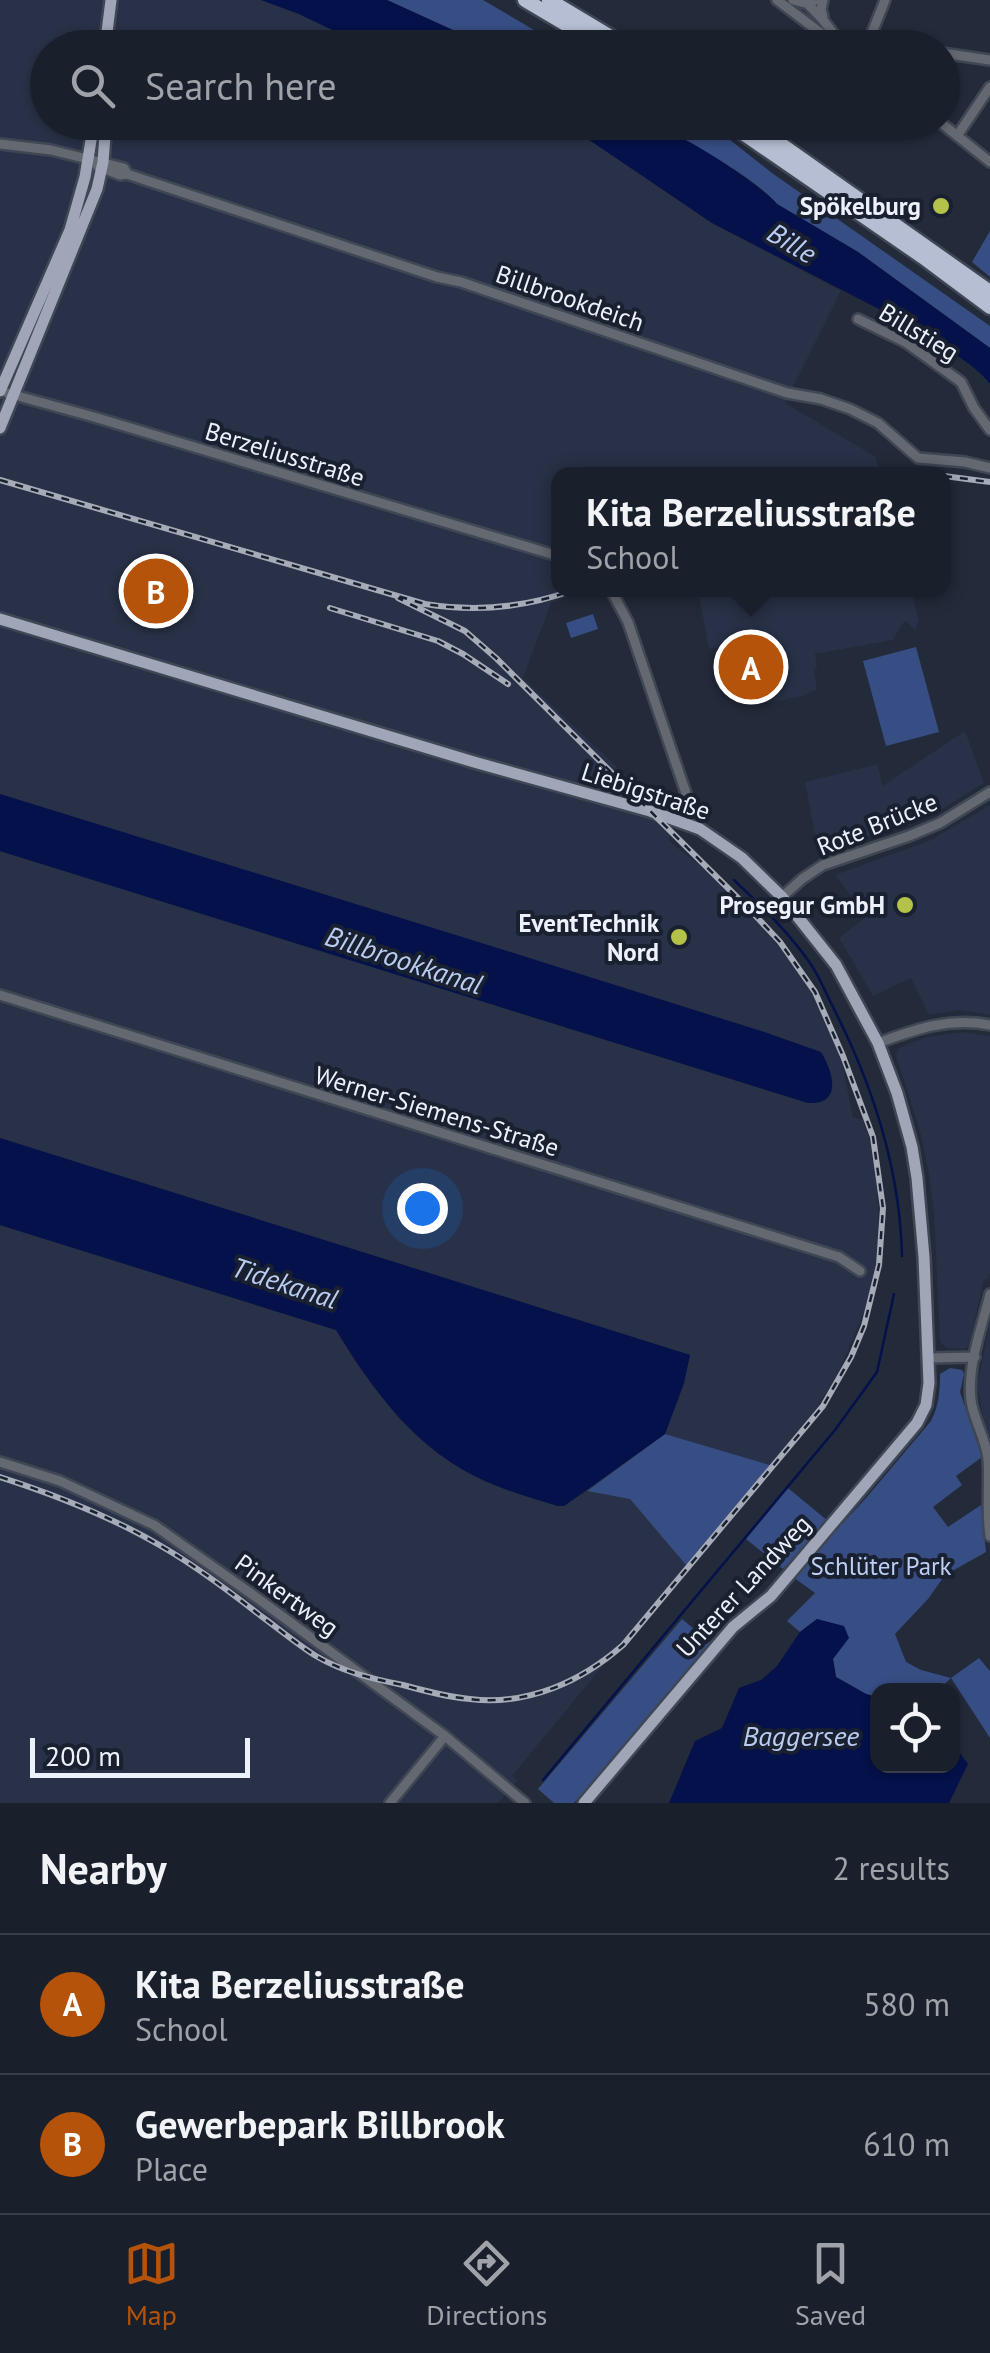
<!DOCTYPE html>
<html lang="en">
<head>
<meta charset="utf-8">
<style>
  body { margin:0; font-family:"PT Sans",sans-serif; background:#232833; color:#f1f3f6 }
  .controls { position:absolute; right:30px; bottom:30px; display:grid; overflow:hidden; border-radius:20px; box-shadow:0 2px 8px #0004 }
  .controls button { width:90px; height:90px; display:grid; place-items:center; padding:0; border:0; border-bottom:2px solid #383e47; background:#1a202b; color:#f1f3f6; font:50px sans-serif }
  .scale { position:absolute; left:30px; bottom:25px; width:220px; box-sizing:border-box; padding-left:10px; border:5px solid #ecf1fc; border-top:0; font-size:28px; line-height:35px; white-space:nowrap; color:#ecf1fc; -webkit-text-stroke:8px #19202f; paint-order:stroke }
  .you { position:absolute; left:422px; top:1208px; width:35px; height:35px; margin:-25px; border:8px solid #fff; border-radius:50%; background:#1a73e8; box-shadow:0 0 0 15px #1a73e833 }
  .badge { display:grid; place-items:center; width:65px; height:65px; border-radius:50%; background:#b45309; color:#fff; font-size:32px; font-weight:700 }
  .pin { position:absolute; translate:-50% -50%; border:5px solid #fff; box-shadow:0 2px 10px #0006 }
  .popup { position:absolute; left:551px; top:467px; width:400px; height:130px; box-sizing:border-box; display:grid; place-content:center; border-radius:20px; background:#1a202b; filter:drop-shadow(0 2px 8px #0005); font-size:32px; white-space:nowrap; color:#9fa3a9 }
  .popup b { font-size:38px; color:#f1f3f6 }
  .popup::after { content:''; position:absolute; left:50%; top:100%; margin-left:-20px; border:20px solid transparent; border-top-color:#1a202b }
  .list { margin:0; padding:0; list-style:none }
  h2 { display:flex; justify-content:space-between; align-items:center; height:130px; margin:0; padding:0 40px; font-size:42px }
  h2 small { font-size:32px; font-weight:400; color:#9fa3a9 }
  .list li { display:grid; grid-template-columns:65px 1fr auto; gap:30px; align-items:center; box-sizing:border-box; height:140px; padding:0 40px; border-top:2px solid #383e47 }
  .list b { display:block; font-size:38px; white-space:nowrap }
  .list p { margin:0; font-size:32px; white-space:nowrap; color:#9fa3a9 }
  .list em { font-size:32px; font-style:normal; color:#9fa3a9 }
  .icon { flex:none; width:55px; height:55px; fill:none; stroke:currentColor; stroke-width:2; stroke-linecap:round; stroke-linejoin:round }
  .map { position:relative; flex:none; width:990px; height:1803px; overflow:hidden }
  .search { position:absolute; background:#1a202b; box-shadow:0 2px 8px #0004; left:30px; right:30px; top:30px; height:110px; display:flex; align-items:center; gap:25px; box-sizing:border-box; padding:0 35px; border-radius:55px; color:#9fa3a9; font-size:38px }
  .sheet { height:410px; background:#1a202b }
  nav { display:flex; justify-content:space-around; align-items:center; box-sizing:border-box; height:140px; border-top:2px solid #383e47; background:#1a202b; font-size:28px; color:#9fa3a9 }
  nav a { display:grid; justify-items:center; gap:5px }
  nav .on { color:#b45309 }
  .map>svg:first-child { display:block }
</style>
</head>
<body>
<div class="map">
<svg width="990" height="1803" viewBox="0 0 990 1803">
  <rect width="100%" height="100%" fill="#232a39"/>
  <path fill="#283147" d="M0 0H261L299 14 368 47 48 48V122L524 123 548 134 582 135 712 223 841 291 785 403 876 457 879 474H558V590H586L551 603 523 678 673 820 669 841 706 870 763 928 796 967 815 997 841 1058 853 1117 863 1120 871 1144 877 1181 879 1234 877 1259 865 1310 839 1371 818 1406 770 1465 665 1434 684 1383 690 1355 0 1138V851L808 1103 832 1078 820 1052 761 1031 0 794Z
    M698 590H911L919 621 915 630 906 621 903 623 893 640 815 654 817 667 814 671 817 689 803 696 755 705 743 702 739 684 736 683 730 646 709 649Z
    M965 731 984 783 936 813 913 824 818 851 805 782 878 764 882 786Z
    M990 805V1015L959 1010 929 1015 911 978 873 996 839 938 867 916 835 875 931 840Z
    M962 1032 990 1036V1272L988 1279 984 1280 969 1346 965 1349 947 1348 940 1342 934 1213 928 1169 920 1131 896 1056 899 1048 927 1037Z
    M0 1225 337 1330 355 1361 401 1421 483 1481 558 1506 570 1502 587 1491 630 1499 686 1565 512 1776 517 1781 498 1803H0Z
    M990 1324V1437L984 1423 977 1384Z"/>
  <path fill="#374e85" d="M387 0H483L563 47H490Z
    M647 123H702L720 132 772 173 990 326V348L858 252 777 204C751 174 684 139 647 123Z
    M990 231V277L972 262Z
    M593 614 598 629 571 638 566 623Z
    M916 647 939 732 886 746 863 661Z
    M950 1368 962 1370 964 1374 960 1392 982 1457 956 1476 962 1485 933 1507 948 1527 981 1505 986 1552 945 1575 928 1599 895 1634 906 1662 921 1670 951 1678 979 1658 990 1671V1738L951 1678 938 1690H878L877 1697 866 1694 836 1677 833 1659 817 1619 800 1632 787 1621 815 1593 793 1577 866 1498 931 1421C939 1405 940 1392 940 1374Z
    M665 1434 770 1465 686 1565 630 1499 587 1491Z
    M788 1488 828 1521 783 1569 746 1539Z
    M682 1619 712 1644 574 1803H554L538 1789Z"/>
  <path fill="#04114b" d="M261 0H387L490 47H368L299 14Z
    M524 123C561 122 607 119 643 122 670 125 758 182 777 204L858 252 990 348V384C976 365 956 358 941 341L712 223 582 135 548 134Z
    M0 794 488 945 761 1031 821 1052C834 1073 842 1105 808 1103L0 851Z
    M0 1138 690 1355 684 1383 665 1434 564 1506H558C534 1499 509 1492 485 1481 417 1451 374 1392 336 1330L0 1225Z
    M817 1619 844 1626 849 1638 833 1659 836 1677 866 1694 877 1697 878 1766H952L953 1744 968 1764 949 1803H669L695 1741 722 1728 739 1688 761 1680 777 1666 800 1632Z"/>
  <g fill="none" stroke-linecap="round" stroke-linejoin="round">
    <path stroke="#04114b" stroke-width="2.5" d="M734 880C762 907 790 933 812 966 821 980 828 998 836 1013 874 1089 900 1171 902 1256
      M543 1780 835 1430 877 1372 894 1294"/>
    <g stroke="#3f4654" stroke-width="14">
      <path id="minor" d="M777 0 826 37 844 48
        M793 0 809 4 815 0
        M804 0 823 20 841 43
        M823 17 821 9 823 0
        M866 48 885 0
        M942 53 990 60
        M940 122 990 162
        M957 136 990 87
        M0 144 51 150 124 168 127 174 437 277 461 282 787 393 821 399 850 409 878 423 918 458 965 462 990 468
        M97 166 120 175 127 174
        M858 319 907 343 961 382 974 408 990 430
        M7 393 94 417 558 556
        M611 590 628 622 691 808
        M782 897 802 879 823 865 909 836 940 823 990 792
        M0 995 839 1257 860 1271
        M878 1043C916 1029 949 1017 990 1025
        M990 1294C982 1327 967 1365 971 1400 973 1419 986 1438 988 1459 990 1485 986 1510 990 1536
        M929 1358 975 1357
        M0 1462 60 1481 154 1525 253 1595 445 1736 525 1803
        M390 1803 445 1736"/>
    </g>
    <g stroke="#3f4654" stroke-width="16">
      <path id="major" d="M105 48 111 0
        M0 391 70 230 85 177 94 122
        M0 428 97 189 103 162 106 122
        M0 619 474 762 650 811 700 829 742 858 782 897 836 965 878 1043 897 1093 912 1147 917 1178 924 1257 929 1383 926 1405 917 1423 771 1596 733 1627 584 1803"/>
    </g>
    <g stroke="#3f4654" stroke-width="19">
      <path id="highway" d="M525 0 606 48
        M549 0 629 48
        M727 122 923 257 990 307
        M749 122 990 292"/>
    </g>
    <use href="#minor" stroke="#646870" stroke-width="9"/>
    <use href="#major" stroke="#9ea6b7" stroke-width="11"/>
    <use href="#highway" stroke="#b5bed3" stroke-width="14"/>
    <g stroke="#a5abb7" stroke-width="6">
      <path id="rail" d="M944 476 990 482
        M0 480 425 604C476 612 525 608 573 590
        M330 608 438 641 463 654 508 684
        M0 1477C56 1495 110 1516 161 1546 196 1566 229 1591 261 1616 279 1629 297 1644 316 1656 343 1672 373 1679 403 1685 425 1691 447 1697 470 1699 527 1706 581 1682 623 1645L823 1406 851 1357 864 1326 879 1265 883 1208 873 1137 866 1118 843 1056 815 992 780 942 752 912 496 658 465 631 398 598"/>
    </g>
    <use href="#rail" stroke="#19202f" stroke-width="2.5" stroke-dasharray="8" stroke-linecap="butt"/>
  </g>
  <g fill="#b4c24a" stroke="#19202f" stroke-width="4">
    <circle cx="941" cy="206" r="10"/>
    <circle cx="905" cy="905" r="10"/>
    <circle cx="679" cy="937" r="10"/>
  </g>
  <g text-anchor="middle" stroke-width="8" stroke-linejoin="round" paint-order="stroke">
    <g font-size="25" font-weight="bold" fill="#ecf1fc" stroke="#19202f" text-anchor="end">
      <text x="921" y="215">Spökelburg</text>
      <text x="885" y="914">Prosegur GmbH</text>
      <text x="659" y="932">EventTechnik<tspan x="659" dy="29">Nord</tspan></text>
    </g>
    <g font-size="25" fill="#ecf1fc" stroke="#19202f">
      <text transform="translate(570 298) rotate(19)" y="9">Billbrookdeich</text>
      <text transform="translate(919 332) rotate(31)" y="9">Billstieg</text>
      <text transform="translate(285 454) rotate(17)" y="9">Berzeliusstraße</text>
      <text transform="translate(646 791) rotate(18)" y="9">Liebigstraße</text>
      <text transform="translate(877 824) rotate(-22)" y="9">Rote Brücke</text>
      <text transform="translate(437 1111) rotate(17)" y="9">Werner-Siemens-Straße</text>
      <text transform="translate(743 1586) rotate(-47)" y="9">Unterer Landweg</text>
      <text transform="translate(287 1595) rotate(36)" y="9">Pinkertweg</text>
    </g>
    <g font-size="25" fill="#bdcef3" stroke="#19202f">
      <text x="881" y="1575">Schlüter Park</text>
    </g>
    <g font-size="28" font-style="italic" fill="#baccf1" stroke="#19202f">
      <text transform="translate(792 243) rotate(31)" y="10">Bille</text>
      <text transform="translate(404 960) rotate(18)" y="10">Billbrookkanal</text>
      <text transform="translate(285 1283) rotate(18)" y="10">Tidekanal</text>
      <text x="801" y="1746">Baggersee</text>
    </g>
  </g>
</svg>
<div class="controls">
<button><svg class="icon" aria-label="locate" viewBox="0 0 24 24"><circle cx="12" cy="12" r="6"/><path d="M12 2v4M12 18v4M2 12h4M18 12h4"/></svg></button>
</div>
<div class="scale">200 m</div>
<div class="you"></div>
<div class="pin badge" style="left:751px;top:667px">A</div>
<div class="popup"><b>Kita Berzeliusstraße</b>School</div>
<div class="pin badge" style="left:156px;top:591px">B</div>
<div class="search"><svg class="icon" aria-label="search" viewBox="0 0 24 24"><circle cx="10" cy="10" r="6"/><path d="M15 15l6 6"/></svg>Search here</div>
</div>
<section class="sheet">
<h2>Nearby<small>2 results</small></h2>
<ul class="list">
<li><span class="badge">A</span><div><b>Kita Berzeliusstraße</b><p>School</p></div><em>580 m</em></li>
<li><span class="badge">B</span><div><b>Gewerbepark Billbrook</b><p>Place</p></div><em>610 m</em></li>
</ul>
</section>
<nav>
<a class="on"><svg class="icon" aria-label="map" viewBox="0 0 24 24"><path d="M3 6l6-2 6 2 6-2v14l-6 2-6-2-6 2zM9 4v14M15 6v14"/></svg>Map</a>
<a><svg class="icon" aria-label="directions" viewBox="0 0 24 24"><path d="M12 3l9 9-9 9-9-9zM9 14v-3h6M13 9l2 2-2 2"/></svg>Directions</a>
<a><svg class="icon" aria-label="saved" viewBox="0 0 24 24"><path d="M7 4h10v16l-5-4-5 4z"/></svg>Saved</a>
</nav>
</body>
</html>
